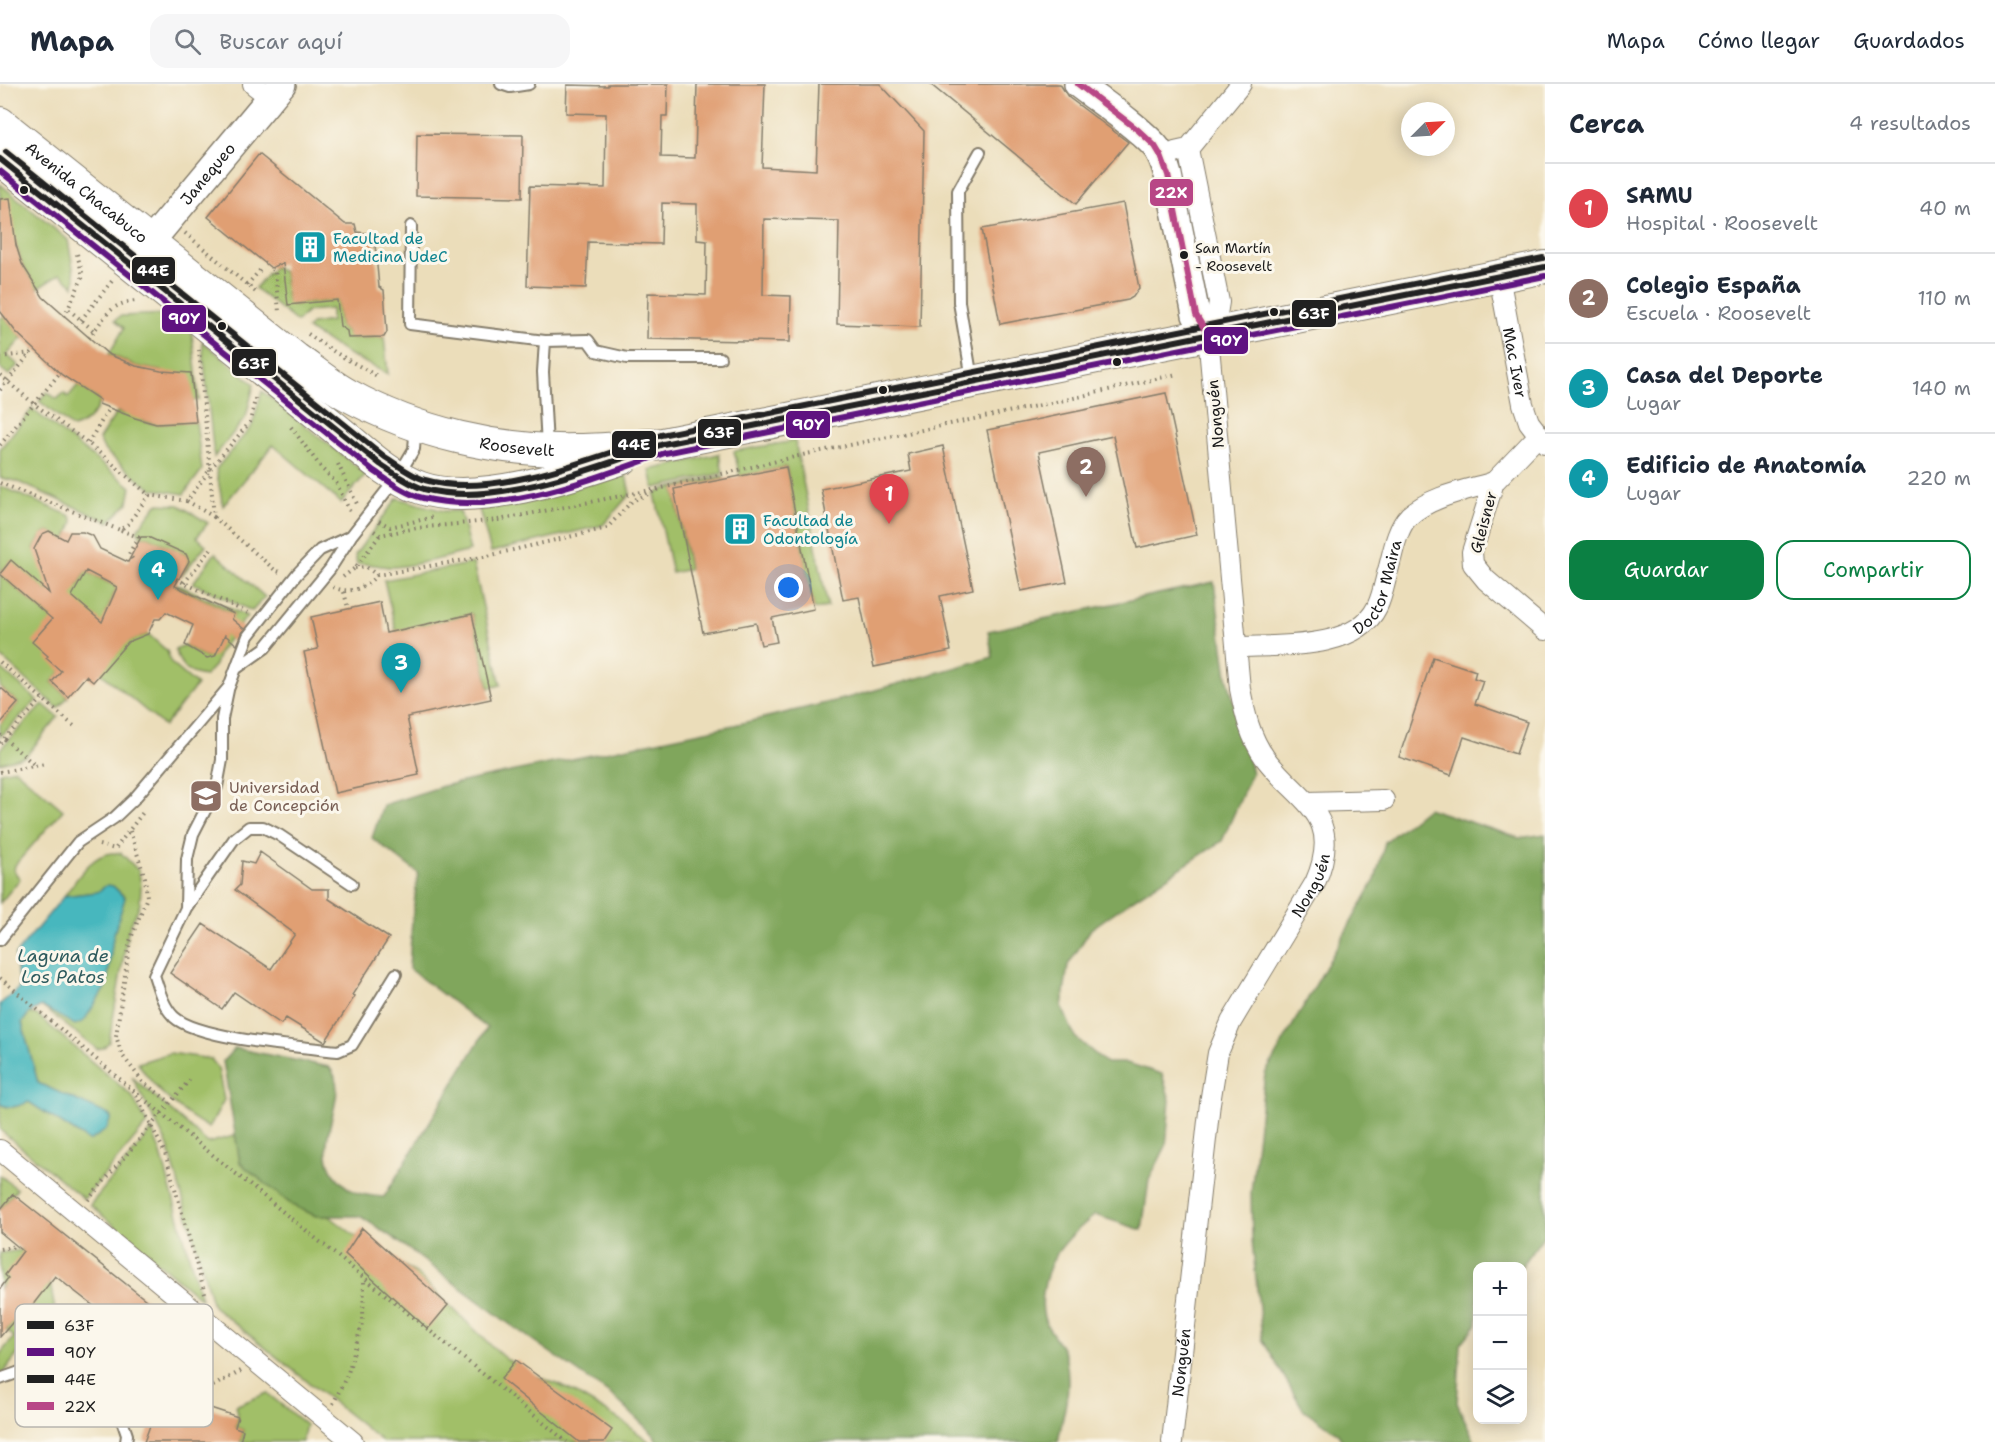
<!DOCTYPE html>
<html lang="es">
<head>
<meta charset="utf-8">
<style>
  body { margin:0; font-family:"Shantell Sans",sans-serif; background:#f6f6f7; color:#1f2937 }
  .controls { position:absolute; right:18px; bottom:18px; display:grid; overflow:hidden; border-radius:12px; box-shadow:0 3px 15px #0003 }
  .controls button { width:54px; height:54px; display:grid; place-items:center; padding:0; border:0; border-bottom:2px solid #e0e1e3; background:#fff; color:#1f2937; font:30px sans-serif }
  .compass { position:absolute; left:1401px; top:18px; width:54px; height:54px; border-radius:50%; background:#fff; box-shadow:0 3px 15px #0003; rotate:66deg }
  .you { position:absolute; left:789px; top:504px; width:21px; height:21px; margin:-15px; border:4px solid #fff; border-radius:50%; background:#1a73e8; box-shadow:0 0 0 9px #1a73e833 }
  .badge { display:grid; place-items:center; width:39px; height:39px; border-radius:50%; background:#0b8043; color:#fff; font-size:20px; font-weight:700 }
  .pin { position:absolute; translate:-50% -50px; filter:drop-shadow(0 2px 3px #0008) }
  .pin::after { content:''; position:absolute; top:32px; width:21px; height:18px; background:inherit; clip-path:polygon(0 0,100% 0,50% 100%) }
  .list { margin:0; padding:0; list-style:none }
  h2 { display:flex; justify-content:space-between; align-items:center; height:78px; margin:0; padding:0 24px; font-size:26px }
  h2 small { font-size:20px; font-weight:400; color:#747a83 }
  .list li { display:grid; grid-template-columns:39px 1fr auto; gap:18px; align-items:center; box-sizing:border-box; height:90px; padding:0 24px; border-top:2px solid #e0e1e3 }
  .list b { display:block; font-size:22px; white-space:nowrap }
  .list p { margin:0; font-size:20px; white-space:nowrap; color:#747a83 }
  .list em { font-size:20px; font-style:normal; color:#747a83 }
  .actions { display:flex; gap:12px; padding:18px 24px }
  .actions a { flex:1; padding:14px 0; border:2px solid #0b8043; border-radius:18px; text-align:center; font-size:21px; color:#0b8043 }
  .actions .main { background:#0b8043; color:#fff }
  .icon { flex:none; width:33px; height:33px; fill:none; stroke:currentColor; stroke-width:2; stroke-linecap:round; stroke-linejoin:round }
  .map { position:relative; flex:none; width:1545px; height:1358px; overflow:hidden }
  header { display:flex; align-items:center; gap:36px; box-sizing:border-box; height:84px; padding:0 30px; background:#fff; border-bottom:2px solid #e0e1e3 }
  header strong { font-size:28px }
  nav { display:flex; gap:33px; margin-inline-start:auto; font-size:21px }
  .search { width:420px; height:54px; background:#f6f6f7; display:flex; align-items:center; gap:15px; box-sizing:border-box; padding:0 21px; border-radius:18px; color:#747a83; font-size:22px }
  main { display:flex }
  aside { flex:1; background:#fff }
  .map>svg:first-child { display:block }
</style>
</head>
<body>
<header>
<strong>Mapa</strong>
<div class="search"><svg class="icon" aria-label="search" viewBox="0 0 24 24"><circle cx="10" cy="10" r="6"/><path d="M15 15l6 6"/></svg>Buscar aquí</div>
<nav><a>Mapa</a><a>Cómo llegar</a><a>Guardados</a></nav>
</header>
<main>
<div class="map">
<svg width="1545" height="1358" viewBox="0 0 1545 1358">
  <rect width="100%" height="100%" fill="#fbf7ec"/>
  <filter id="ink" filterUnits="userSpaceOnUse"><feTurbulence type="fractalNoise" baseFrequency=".0167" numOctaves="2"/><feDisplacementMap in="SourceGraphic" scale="12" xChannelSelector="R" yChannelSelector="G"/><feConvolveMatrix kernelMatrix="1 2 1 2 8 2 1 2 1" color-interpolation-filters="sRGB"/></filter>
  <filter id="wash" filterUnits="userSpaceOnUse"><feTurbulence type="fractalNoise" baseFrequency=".008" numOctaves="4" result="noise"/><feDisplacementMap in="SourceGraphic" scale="24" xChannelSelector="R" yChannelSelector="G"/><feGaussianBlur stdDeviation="1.35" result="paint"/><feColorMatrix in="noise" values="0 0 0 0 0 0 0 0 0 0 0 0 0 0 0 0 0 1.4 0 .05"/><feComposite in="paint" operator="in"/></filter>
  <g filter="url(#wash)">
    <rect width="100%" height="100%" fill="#ebddba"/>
    <path fill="#a1bf67" stroke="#5e6e42" stroke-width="1.5" d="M0 100 68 156 75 195 74 202 60 190 37 205 22 180 16 161 0 139Z
      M274 183 284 188 287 216 290 221 337 216 340 242 347 247 349 254 384 253 388 290 350 271 307 245 312 240 331 237V225L308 227 297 238 255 204Z
      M168 230 192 250 199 316 193 317 161 287 136 282 109 270 124 244 115 236 121 232Z
      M4 232 22 254 7 271 18 281 9 291 0 284V235Z
      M202 257 254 300 246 333 214 373Z
      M78 301 100 316C97 329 86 340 73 344L39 317 47 308 57 315 64 309 68 313Z
      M262 307 366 390 341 419 273 361 223 422 216 385 252 342Z
      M128 319 144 337 156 340 196 338 202 386 184 410 153 405 144 400 105 367 99 355 117 328 123 330Z
      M32 325 131 403 128 419 109 438 16 397 0 394V365Z
      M795 357 828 523 814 525 786 383 740 392 734 367Z
      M719 370 723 389 654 404 650 386Z
      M626 391 630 410 603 441 491 468 479 425Z
      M723 392 724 395 674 405 689 485 672 489 655 410 665 405Z
      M0 402 71 432 73 438 66 456 49 447 42 450 34 465 78 501 86 487 117 503 106 529 112 549 129 557 148 550 167 567 171 579 197 601 164 642 101 589 61 520 11 477 0 489Z
      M397 414 444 427H460L470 467C445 473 419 481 394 483 381 484 370 478 357 480L355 471Z
      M157 420 179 421 208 439 197 453 206 461 181 492 189 477 186 470 148 453H141L137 446Z
      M215 469 265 513 252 527 193 499Z
      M473 479 501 601 489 604 472 530 396 547 384 496Z
      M0 490 83 562 52 598 68 613 58 624 0 572Z
      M174 499 247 532 219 568 215 581 205 592C187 590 180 582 175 565L185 561 207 574 234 530 173 501Z
      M0 584 37 616 0 653V640L18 619 0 603Z
      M43 620 58 633 26 672 0 679V665Z
      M15 685 63 726 15 781 14 787 20 795 0 819V688Z
      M112 769H121L139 787 141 802 140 820 128 847 109 958 103 964 97 965 41 922 53 928 100 911 107 901 113 853 125 813 113 802 97 808 64 812C77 796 90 771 112 769Z
      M29 929 37 931 132 1012 147 1040 84 1115 0 1046V1020C10 1026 18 1022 29 1018L89 1057 111 1034 109 1031 38 999 22 939Z
      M170 969 211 975 218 984 224 1016 209 1044C180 1027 156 1008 138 979Z
      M132 993 208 1059 237 1051 271 1087 359 1155 416 1189 501 1271 525 1287 568 1305 622 1337 650 1358H383L213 1222 168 1062Z
      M152 1046 161 1070 201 1215 90 1121Z
      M0 1091 17 1105 0 1126Z
      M22 1166 29 1171 0 1205V1169Z
      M50 1198 59 1250 46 1242 27 1258 0 1293V1270L14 1253 6 1246Z
      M267 1309 306 1341 302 1358H240L243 1346 235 1343 238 1333 235 1322Z"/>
    <path fill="#80a65c" stroke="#4e613c" stroke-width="1.5" d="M1214 498 1227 592 1252 689 1222 757 1132 816 1091 845 1068 881 1062 923 1075 953 1106 979H1127L1162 990 1170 1016 1166 1062 1149 1096 1142 1146 1095 1131C1080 1143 1064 1157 1054 1174 1045 1191 1037 1223 1047 1241 1053 1252 1064 1263 1066 1276 1072 1308 1063 1328 1058 1358H657L654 1351 614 1313 508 1239 392 1153 360 1132H316L292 1121 240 1079 223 977 235 964 329 983C354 1010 309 1058 335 1091 350 1110 360 1111 384 1113L487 944 409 885 412 836 418 789 372 754 383 721 443 702 734 641 847 614 993 573 988 547Z
      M1427 724 1519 754 1545 750V1150L1522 1182H1478L1477 1240 1461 1260 1457 1319 1475 1358H1343L1337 1349 1303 1325 1262 1255 1252 1156 1251 1108 1265 990 1375 796 1385 758Z"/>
    <path fill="#47b7be" stroke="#326a6d" stroke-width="1.5" d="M107 801 113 802 125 814 113 853 107 901 84 937 75 941 41 922 29 929 22 939 38 999 109 1031 111 1034 106 1046 89 1057 29 1018C18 1022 10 1026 0 1020V920L19 904 15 871 64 812 97 808Z"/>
    <g id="blocks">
      <path fill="#e09f73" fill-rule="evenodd" d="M608 0H668L667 32H662L661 73 695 74 697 0H765L762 83 816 86 819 0H880L924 47 920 243 837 240 839 137 764 135 763 211 791 212 790 258 647 255 648 209 706 211 707 157 697 156V120L662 119 661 160 588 158 586 204 527 202 530 102 605 104 606 30 566 29 567 1 608 2Z
        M930 0H1060L1068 13 1128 58 1076 120Z
        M417 50 523 51 522 114 416 112Z
        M259 70 345 140H355L357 148 374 150 379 203 384 206 387 248 384 253 348 254 347 247 340 242 337 216 288 221 283 179 271 184 208 133Z
        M10 114 16 161 22 180 43 213 108 270 136 282 161 287 191 289 196 338 156 340 135 334 99 320 100 316 62 291 16 248 0 227V115Z
        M1123 119 1139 204 1133 213 1128 216 1000 240 982 145Z
        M1166 309 1197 451 1137 464 1113 352 1039 368 1067 498 1021 507 987 346Z
        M943 362 973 505 940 512 951 567 874 583 859 513 843 516 821 405 911 387 908 370Z
        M786 383 814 525 772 534 777 558 761 561 756 539 703 549 674 405Z
        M49 447 66 456 70 448H83L93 452 100 465 128 478 141 453H148L186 470 189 477 175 502 234 530 232 535 244 545 237 561 225 551 215 572 207 574 185 561 193 541 166 528 160 535H155L148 550 128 558 93 598 86 592 68 613 52 598 61 587 46 574 48 572 32 558 52 535 0 490 11 476 49 509 34 465 42 450ZM86 487 117 503 102 538 72 512Z
        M380 518 386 549 472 530 491 615 407 633 419 691 335 709 304 568 318 565 311 533Z
        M1433 573 1476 587 1474 594 1483 597 1475 620 1527 638 1516 670 1464 653 1451 691 1399 673Z
        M0 603 18 619 0 640Z
        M260 768 312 805H329V815L389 854 352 911 355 912 325 958 286 934 281 940 234 908 222 925 170 889 203 840 271 885 295 850 235 806 240 801 242 777 254 780Z
        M13 1110 190 1251 164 1283H155L117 1253 123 1245 55 1192 28 1227 24 1225 0 1253V1205L8 1194 5 1191 23 1167 0 1148V1126Z
        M362 1144 448 1221 428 1245 345 1170Z
        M516 1276 612 1346 604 1358H579L501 1295Z
        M168 1310 238 1333 235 1343 243 1346 240 1358H144L159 1317Z"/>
    </g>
  </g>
  <g filter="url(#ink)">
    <use href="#blocks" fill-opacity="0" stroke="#847c6b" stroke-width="1.5"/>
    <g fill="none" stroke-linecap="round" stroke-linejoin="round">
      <g stroke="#847c6b" stroke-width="14">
        <path id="lane" d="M501 0 510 3 529 0
          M411 142 410 240 545 257 588 256 596 267 627 274H720
          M545 257 543 288 547 362
          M972 295 959 218 958 107 980 68
          M237 584 265 564 330 485 351 452 398 392 414 365 415 352 413 343
          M228 606 222 635V676L217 703 193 750 187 775 186 824 234 755 249 743H263L279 751 352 800
          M186 824 154 891C159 906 163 922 174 933 198 955 302 963 338 967L352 961 396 890
          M0 856 78 758 114 734 134 715 229 603 248 552 297 490 320 466 351 452
          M0 1295 42 1280 66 1281 92 1293 114 1313 127 1351 126 1358"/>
      </g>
      <g stroke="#847c6b" stroke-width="22">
        <g id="street">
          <path d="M253 0 271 14"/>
          <path d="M1175 68 1188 65 1241 0"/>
          <path id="s1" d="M1499 192 1523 320 1529 338 1545 359"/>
          <path d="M1538 352 1494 398 1472 468 1473 480 1486 496 1545 546"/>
          <path id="s2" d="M1237 563C1278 561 1356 567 1377 523 1383 511 1385 496 1389 483 1393 468 1397 444 1409 432 1431 412 1467 406 1494 398"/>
          <path d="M1308 718 1384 716"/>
          <path d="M0 1066 353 1358"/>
          <path id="s3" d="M1172 1358 1210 1019 1218 969 1231 938 1315 799C1345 730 1300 720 1265 674 1250 653 1245 630 1240 605L1208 251 1216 236 1219 218 1188 65"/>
        </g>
      </g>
      <g stroke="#847c6b" stroke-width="30">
        <g id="secondary">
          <path d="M1078 0C1101 18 1136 41 1155 62 1162 70 1165 81 1168 91L1196 231 1208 251"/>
          <path id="s4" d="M137 174 282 0"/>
        </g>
      </g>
      <g stroke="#847c6b" stroke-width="34">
        <g id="primary">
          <path id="s5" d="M0 39 296 275C313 287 330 301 348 311 417 349 500 368 577 366 606 366 635 362 663 360L1545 183"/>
          <path d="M0 75 335 344C361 365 389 393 421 404 474 423 571 392 623 374"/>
        </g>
      </g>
      <path stroke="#847c6b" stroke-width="4" stroke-dasharray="1.5 4.5" stroke-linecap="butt" d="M185 149 258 210
        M77 170 83 192 68 225 94 247C107 230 112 219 136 217
        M272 185 275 186 279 228
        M247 201 261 185
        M63 232 68 225
        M81 236 112 197
        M308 250 336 269 377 292
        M89 254 94 247
        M0 273 31 269
        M0 291 34 320 88 359 149 411 187 417 211 384 250 338 256 311
        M0 306 34 265
        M291 343 323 386 336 398 351 430
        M88 359 109 325
        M0 361 60 289
        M338 380 358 422
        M0 399 120 446 128 440 149 411
        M187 417 214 433 199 266
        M214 433 276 487 280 488
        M379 437 390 443 434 433
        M121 446 138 453 129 470 133 476
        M374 447 380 451 417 444 498 436 662 404
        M355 484 366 483 377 491 483 473 607 444 632 417 662 404 807 370 1065 316 1177 290
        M343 493 355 484 380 451
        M176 495 248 529
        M184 499 211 465
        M333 503C350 511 365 504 377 491
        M344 508 348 524
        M0 578 75 643
        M0 651 36 682
        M0 659 42 615
        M0 688 46 680
        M130 747 145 794 147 813 130 857 116 952 122 971 143 998 170 1018
        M99 761 115 765 144 727
        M0 894 135 1008 567 1358
        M136 1011 165 1069 205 1210
        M88 1116 192 993
        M0 1165 17 1162
        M333 1320 348 1289 363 1236 364 1195
        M135 1332 160 1301 198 1310 241 1287"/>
      <use href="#lane" stroke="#fff" stroke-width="10"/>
      <use href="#street" stroke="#fff" stroke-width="20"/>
      <use href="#secondary" stroke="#fff" stroke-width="27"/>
      <use href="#primary" stroke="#fff" stroke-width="32"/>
      <g stroke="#fbf7ec" stroke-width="10">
        <path id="bus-1" d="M0 75 380 380C394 389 408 400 424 405 494 424 596 384 663 360L1545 183"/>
      </g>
      <g stroke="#fbf7ec" stroke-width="10">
        <path id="bus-2" d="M0 87 374 387C389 397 405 410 423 414 499 433 594 394 665 369L1545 192"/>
      </g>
      <g stroke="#fbf7ec" stroke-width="10">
        <path id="bus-3" d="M6 68 385 373C398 381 410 391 425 396 493 416 596 373 661 351L1543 174"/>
      </g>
      <g stroke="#fbf7ec" stroke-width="10">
        <path id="bus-4" d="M1078 0 1138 46 1155 62 1161 72 1168 91 1196 231 1208 251"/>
      </g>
      <use href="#bus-1" stroke="#212121" stroke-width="6"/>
      <use href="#bus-2" stroke="#5f1280" stroke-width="6"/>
      <use href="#bus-3" stroke="#212121" stroke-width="6"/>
      <use href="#bus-4" stroke="#b84686" stroke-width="6"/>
    </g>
  </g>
  <defs>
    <g id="building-square" transform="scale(1.725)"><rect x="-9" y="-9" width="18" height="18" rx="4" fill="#0f9aa8" stroke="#fbf7ec"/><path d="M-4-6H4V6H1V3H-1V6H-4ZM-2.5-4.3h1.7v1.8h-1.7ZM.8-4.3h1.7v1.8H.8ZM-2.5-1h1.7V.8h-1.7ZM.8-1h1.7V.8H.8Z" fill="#fff"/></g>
    <g id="university-square" transform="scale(1.725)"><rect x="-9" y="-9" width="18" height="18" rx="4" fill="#8d6e63" stroke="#fbf7ec"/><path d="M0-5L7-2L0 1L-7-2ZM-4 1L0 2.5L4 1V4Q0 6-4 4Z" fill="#fff"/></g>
  </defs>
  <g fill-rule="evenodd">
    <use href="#building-square" x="310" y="163"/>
    <use href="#building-square" x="740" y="445"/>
    <use href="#university-square" x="206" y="712"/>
  </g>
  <g fill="#1c1c1c" stroke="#fbf7ec" stroke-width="2">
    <circle cx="24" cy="106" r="5"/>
    <circle cx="1184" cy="171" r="5"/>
    <circle cx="1274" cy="228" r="5"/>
    <circle cx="222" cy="242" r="5"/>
    <circle cx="1117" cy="278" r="5"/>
    <circle cx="883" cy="306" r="5"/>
  </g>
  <g text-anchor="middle" stroke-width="6" stroke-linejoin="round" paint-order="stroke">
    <g font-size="14" fill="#1c1c1c" stroke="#fbf7ec" text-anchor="start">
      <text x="1195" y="169">San Martín<tspan x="1195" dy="18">- Roosevelt</tspan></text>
    </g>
    <g font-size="16" fill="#1c1c1c" stroke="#fbf7ec">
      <text dy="6" stroke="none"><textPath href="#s4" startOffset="110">Janequeo</textPath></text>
      <text dy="6" stroke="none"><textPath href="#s5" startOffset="111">Avenida Chacabuco</textPath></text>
      <text dy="6" stroke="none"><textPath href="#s1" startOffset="88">Mac Iver</textPath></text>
      <text transform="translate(1215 330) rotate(-95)" y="6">Nonguén</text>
      <text dy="6" stroke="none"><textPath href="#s5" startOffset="620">Roosevelt</textPath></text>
      <text transform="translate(1483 438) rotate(-75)" y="6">Gleisner</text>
      <text dy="6" stroke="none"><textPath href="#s2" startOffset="171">Doctor Maira</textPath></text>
      <text dy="6" stroke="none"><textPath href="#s3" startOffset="584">Nonguén</textPath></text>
      <text dy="6" stroke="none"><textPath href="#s3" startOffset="80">Nonguén</textPath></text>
    </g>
    <g font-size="16" fill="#0d838f" stroke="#fbf7ec" text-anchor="start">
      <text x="333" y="160">Facultad de<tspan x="333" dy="18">Medicina UdeC</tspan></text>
      <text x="763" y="442">Facultad de<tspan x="763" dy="18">Odontología</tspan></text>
    </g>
    <g font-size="16" fill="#785e54" stroke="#fbf7ec" text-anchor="start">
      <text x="229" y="709">Universidad<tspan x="229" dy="18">de Concepción</tspan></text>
    </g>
    <g font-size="18" font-style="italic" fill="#2d5a5d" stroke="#fbf7ec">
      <text x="63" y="878">Laguna de<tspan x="63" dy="21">Los Patos</tspan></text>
    </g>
  </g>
  <rect x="15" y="1220" width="198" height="123" rx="9" fill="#fbf7ec" stroke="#b8b5ae" stroke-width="1.5"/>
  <rect x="27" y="1237" width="27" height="8" fill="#212121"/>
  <rect x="27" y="1264" width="27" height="8" fill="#5f1280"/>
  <rect x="27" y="1291" width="27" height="8" fill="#212121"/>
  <rect x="27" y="1318" width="27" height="8" fill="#b84686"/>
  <g font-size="16" fill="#1c1c1c">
    <text x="64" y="1247">63F</text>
    <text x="64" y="1274">90Y</text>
    <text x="64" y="1301">44E</text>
    <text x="64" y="1328">22X</text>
  </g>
  <g stroke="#fbf7ec" stroke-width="2">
    <rect x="1149" y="94" width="45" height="29" rx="6" fill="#b84686"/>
    <rect x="131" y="172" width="45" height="29" rx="6" fill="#212121"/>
    <rect x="1291" y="215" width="46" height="29" rx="6" fill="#212121"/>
    <rect x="161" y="220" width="46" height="29" rx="6" fill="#5f1280"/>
    <rect x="1203" y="242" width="46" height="29" rx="6" fill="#5f1280"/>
    <rect x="231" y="264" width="46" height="29" rx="6" fill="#212121"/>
    <rect x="785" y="326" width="46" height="29" rx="6" fill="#5f1280"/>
    <rect x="697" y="334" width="45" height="29" rx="6" fill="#212121"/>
    <rect x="611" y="346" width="46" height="29" rx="6" fill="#212121"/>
  </g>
  <g font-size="16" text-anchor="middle" font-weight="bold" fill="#fff">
    <text x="1171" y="114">22X</text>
    <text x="153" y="192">44E</text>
    <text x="1314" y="235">63F</text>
    <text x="184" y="240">90Y</text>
    <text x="1226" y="262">90Y</text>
    <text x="254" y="285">63F</text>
    <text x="808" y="346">90Y</text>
    <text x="719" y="354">63F</text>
    <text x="634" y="366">44E</text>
  </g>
</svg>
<div class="controls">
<button>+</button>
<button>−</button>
<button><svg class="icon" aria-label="layers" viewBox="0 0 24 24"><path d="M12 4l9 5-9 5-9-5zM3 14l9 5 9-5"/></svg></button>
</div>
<svg class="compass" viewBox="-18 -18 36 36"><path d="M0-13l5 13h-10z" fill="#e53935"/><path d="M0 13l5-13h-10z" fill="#747a83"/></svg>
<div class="you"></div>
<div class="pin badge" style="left:889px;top:440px;background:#e0444e">1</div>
<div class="pin badge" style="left:1086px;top:413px;background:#8d6e63">2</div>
<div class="pin badge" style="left:401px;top:609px;background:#0f9aa8">3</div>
<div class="pin badge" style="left:158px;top:516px;background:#0f9aa8">4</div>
</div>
<aside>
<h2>Cerca<small>4 resultados</small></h2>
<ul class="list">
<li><span class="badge" style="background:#e0444e">1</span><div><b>SAMU</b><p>Hospital · Roosevelt</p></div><em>40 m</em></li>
<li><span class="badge" style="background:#8d6e63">2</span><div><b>Colegio España</b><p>Escuela · Roosevelt</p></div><em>110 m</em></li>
<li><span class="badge" style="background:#0f9aa8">3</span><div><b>Casa del Deporte</b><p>Lugar</p></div><em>140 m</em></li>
<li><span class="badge" style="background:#0f9aa8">4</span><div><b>Edificio de Anatomía</b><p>Lugar</p></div><em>220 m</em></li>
</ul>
<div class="actions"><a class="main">Guardar</a><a>Compartir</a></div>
</aside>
</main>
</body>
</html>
